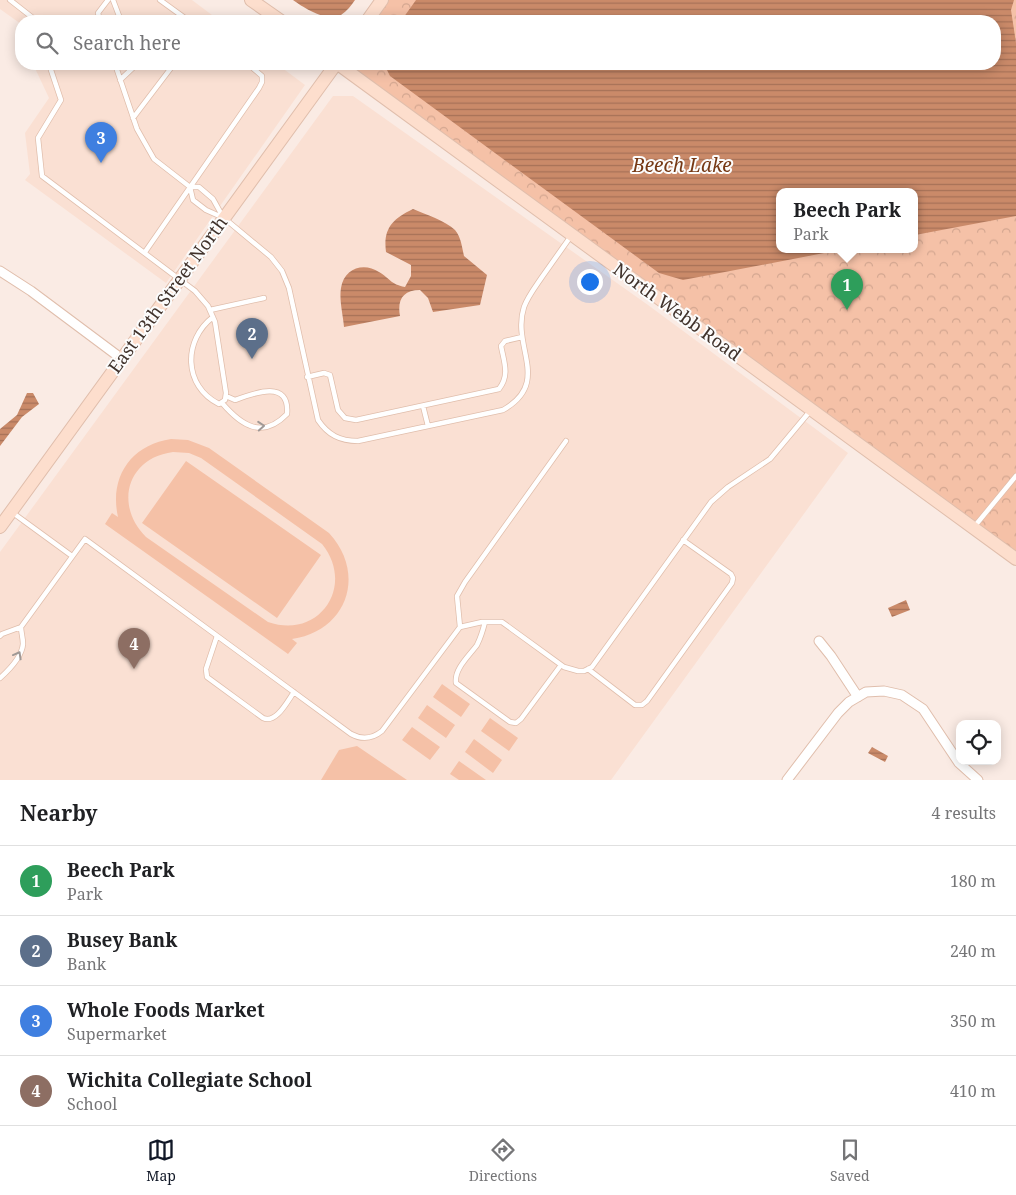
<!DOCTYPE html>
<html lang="en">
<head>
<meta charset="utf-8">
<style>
  body { margin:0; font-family:"Noto Serif",serif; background:#f2f2f2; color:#202124 }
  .controls { position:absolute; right:15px; bottom:15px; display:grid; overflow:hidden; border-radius:10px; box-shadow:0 2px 12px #0003 }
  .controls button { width:45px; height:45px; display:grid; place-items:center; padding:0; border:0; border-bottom:1px solid #e0e0e0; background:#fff; color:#202124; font:25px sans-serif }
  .you { position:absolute; left:589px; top:281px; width:18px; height:18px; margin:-12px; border:4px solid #fff; border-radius:50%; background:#1a73e8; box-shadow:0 0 0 8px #1a73e833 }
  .badge { display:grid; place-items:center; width:32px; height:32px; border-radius:50%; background:#111827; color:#fff; font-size:16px; font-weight:700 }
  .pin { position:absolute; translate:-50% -41px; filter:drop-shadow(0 1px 2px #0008) }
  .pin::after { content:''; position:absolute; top:26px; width:18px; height:15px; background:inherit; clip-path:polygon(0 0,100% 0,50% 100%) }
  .popup { position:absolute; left:776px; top:188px; width:142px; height:65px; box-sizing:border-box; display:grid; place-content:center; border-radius:10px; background:#fff; filter:drop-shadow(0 1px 4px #0005); font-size:16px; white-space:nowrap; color:#757577 }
  .popup b { font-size:19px; color:#202124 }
  .popup::after { content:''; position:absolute; left:50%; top:100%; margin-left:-10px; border:10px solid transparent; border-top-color:#fff }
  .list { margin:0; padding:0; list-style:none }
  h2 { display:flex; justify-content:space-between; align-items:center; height:65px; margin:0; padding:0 20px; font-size:21px }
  h2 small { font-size:16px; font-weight:400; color:#757577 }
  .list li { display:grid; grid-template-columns:32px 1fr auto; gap:15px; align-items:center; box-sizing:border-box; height:70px; padding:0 20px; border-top:1px solid #e0e0e0 }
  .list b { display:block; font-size:19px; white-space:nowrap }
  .list p { margin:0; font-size:16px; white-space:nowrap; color:#757577 }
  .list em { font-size:16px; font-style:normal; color:#757577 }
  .icon { flex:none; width:28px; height:28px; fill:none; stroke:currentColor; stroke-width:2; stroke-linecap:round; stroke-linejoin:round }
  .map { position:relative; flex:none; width:1016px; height:780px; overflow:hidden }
  .search { position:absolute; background:#fff; box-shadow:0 2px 12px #0003; left:15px; right:15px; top:15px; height:55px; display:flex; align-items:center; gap:12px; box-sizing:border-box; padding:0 18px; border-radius:20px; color:#757577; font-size:19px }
  .sheet { height:345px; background:#fff }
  nav { display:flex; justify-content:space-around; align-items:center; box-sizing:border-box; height:70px; border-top:1px solid #e0e0e0; background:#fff; font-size:14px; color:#757577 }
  nav a { display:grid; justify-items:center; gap:2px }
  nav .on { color:#111827 }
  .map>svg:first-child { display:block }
</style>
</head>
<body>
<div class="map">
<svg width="1016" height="780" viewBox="0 0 1016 780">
  <defs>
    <pattern id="forest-crowns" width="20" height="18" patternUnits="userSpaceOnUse" patternTransform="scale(1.25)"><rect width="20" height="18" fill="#f5c1a7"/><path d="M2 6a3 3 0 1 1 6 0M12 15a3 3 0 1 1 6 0" fill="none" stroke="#d3a690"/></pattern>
    <pattern id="water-rules" width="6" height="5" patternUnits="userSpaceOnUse" patternTransform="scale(1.25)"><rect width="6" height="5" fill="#ca8a69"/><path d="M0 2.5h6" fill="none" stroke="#a67157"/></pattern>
  </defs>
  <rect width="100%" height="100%" fill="#faebe4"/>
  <path fill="#fae0d3" d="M0 0H192L220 21H21V24L0 9Z
    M33 64H277L305 85 166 283 25 180 30 174 25 133 49 98Z
    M333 96H353L648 305 848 453 611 780H0V552Z"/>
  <path fill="url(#forest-crowns)" fill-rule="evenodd" d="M382 0H1016V556L338 64H995V21H367ZM780 191H914V249H780Z"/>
  <path fill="#f5c1a7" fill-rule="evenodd" d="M171 439 188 440 209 448 329 533C367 574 347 631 292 639L297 643 288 654 105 524 112 513 118 517C109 477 131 445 171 439ZM173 452 189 453 201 458 322 544C356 586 319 640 268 622L146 537C114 505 127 458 173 452Z
    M186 461 321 555 277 618 142 523Z
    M442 684 470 704 461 717 433 697Z
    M427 705 455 725 446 738 418 718Z
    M490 718 518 738 509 751 481 731Z
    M412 727 440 747 430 760 402 740Z
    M474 739 502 760 493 773 465 752Z
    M357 746 407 780H321L339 750Z
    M459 761 486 780H459L450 774Z"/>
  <path fill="url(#water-rules)" d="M293 0H355C351 6 347 11 341 15 328 23 304 8 293 0Z
    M416 0H1014L1011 10 1016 43V216L915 235 914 191H780V249H845L683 280 659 273 390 76 384 64H995V21H401Z
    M413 209C425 214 446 221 455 230 461 237 462 247 464 256L487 275 480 305 433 312 428 298 420 290C403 290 397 300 400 316L344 327C343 315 339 300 341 288 344 268 364 262 379 272 391 279 390 284 405 287L411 276V265L386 252C383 229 392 219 413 209Z
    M27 393H33L39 404 22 417 0 446V429L17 415Z
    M906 600 910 610 892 617 888 608Z
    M872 747 888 756 885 762 868 753Z"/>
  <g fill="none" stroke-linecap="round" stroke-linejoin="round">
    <g stroke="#e0beac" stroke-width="6">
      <path id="lane" d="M10 0 33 18 34 21
        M113 0 121 21
        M160 0 189 21
        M100 21 98 13 108 0
        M49 64 61 100 38 138 42 176 195 291 208 306 215 322 226 393 225 400 219 404C183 386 183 340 213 317
        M115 64 137 129 154 159 190 187
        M140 64 172 66
        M120 80 137 64
        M133 118 174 64
        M223 217 213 199 199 187H190L193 200 206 210 224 218 271 257 282 271 289 288 318 420C328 435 340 441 358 441L503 410C552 382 511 347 524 307 528 296 536 286 542 277 552 263 561 250 571 236
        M145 252 259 88 262 82V76L248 64
        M210 310 264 298
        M307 377 324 373 330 375 338 410 345 418 356 420 499 389C510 375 504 362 501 346L505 341 522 337
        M222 403C241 425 262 440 287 414 290 379 254 393 235 400L226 396
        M423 406 428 426
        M13 513 72 556
        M974 527 1016 476
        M485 622C483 630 481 637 477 645 469 656 454 669 456 683L510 722 516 723 521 719 561 665
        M460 627 457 596 465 582 566 441
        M0 636 2 634 21 627 85 539 351 734C362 740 372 739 382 731L460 627 482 622H502L564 667 578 671H584L592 667 711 502 728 487 770 459 811 410
        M217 636 206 669 207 677 263 718C276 724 287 702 294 692
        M588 669 635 705H642L647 701 732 583 733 578 731 574 683 540
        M0 678C9 670 22 656 23 644 23 638 21 632 21 627"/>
    </g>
    <g stroke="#e0beac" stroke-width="11">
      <path id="street" d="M0 271 31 291 122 359
        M819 641 831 656 858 697
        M787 780 838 713 849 702 866 692 884 691 902 695 923 709 959 763 978 780"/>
    </g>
    <g stroke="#e0beac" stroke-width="14">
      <path id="secondary" d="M251 0 281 21
        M367 21 382 0
        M338 64 1016 559
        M0 527 336 64"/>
    </g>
    <use href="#lane" stroke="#fff" stroke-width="4.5"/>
    <use href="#street" stroke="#fff" stroke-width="9"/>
    <use href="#secondary" stroke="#fddecd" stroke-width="12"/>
  </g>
  <defs><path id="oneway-chevron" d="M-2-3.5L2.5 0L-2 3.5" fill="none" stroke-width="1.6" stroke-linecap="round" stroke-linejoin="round" transform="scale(1.25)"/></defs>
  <g stroke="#a09996">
    <use href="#oneway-chevron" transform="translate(261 426) rotate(-4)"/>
    <use href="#oneway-chevron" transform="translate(18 655) rotate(-61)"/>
  </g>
  <g text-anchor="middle" stroke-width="4" stroke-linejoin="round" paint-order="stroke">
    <g font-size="18" fill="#41332c" stroke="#fcfcfc">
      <text transform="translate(168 295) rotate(-54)" y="6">East 13th Street North</text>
      <text transform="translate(677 312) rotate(36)" y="6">North Webb Road</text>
    </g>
    <g font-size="19" font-style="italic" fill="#763915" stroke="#fcfcfc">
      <text x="682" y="172">Beech Lake</text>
    </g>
  </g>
</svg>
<div class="controls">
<button><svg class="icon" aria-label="locate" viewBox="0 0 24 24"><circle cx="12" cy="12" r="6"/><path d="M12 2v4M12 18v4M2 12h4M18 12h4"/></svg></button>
</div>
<div class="you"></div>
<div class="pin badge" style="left:847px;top:310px;background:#2e9e5b">1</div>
<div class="popup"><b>Beech Park</b>Park</div>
<div class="pin badge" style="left:252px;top:359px;background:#5c6f8a">2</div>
<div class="pin badge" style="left:101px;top:163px;background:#3f7fe0">3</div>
<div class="pin badge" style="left:134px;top:669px;background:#8d6e63">4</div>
<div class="search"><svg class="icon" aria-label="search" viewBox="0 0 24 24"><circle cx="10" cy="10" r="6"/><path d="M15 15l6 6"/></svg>Search here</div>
</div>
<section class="sheet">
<h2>Nearby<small>4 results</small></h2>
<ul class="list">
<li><span class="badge" style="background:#2e9e5b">1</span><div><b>Beech Park</b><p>Park</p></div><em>180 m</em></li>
<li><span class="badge" style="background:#5c6f8a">2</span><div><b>Busey Bank</b><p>Bank</p></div><em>240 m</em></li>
<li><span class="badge" style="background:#3f7fe0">3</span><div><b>Whole Foods Market</b><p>Supermarket</p></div><em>350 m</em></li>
<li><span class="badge" style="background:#8d6e63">4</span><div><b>Wichita Collegiate School</b><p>School</p></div><em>410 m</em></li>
</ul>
</section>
<nav>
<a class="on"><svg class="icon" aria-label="map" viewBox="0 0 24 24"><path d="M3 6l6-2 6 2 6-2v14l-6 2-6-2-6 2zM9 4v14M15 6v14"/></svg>Map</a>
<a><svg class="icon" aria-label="directions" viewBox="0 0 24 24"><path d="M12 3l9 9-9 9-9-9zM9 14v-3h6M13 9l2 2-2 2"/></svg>Directions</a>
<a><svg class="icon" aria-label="saved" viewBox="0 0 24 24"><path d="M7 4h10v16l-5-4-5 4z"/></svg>Saved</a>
</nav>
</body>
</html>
